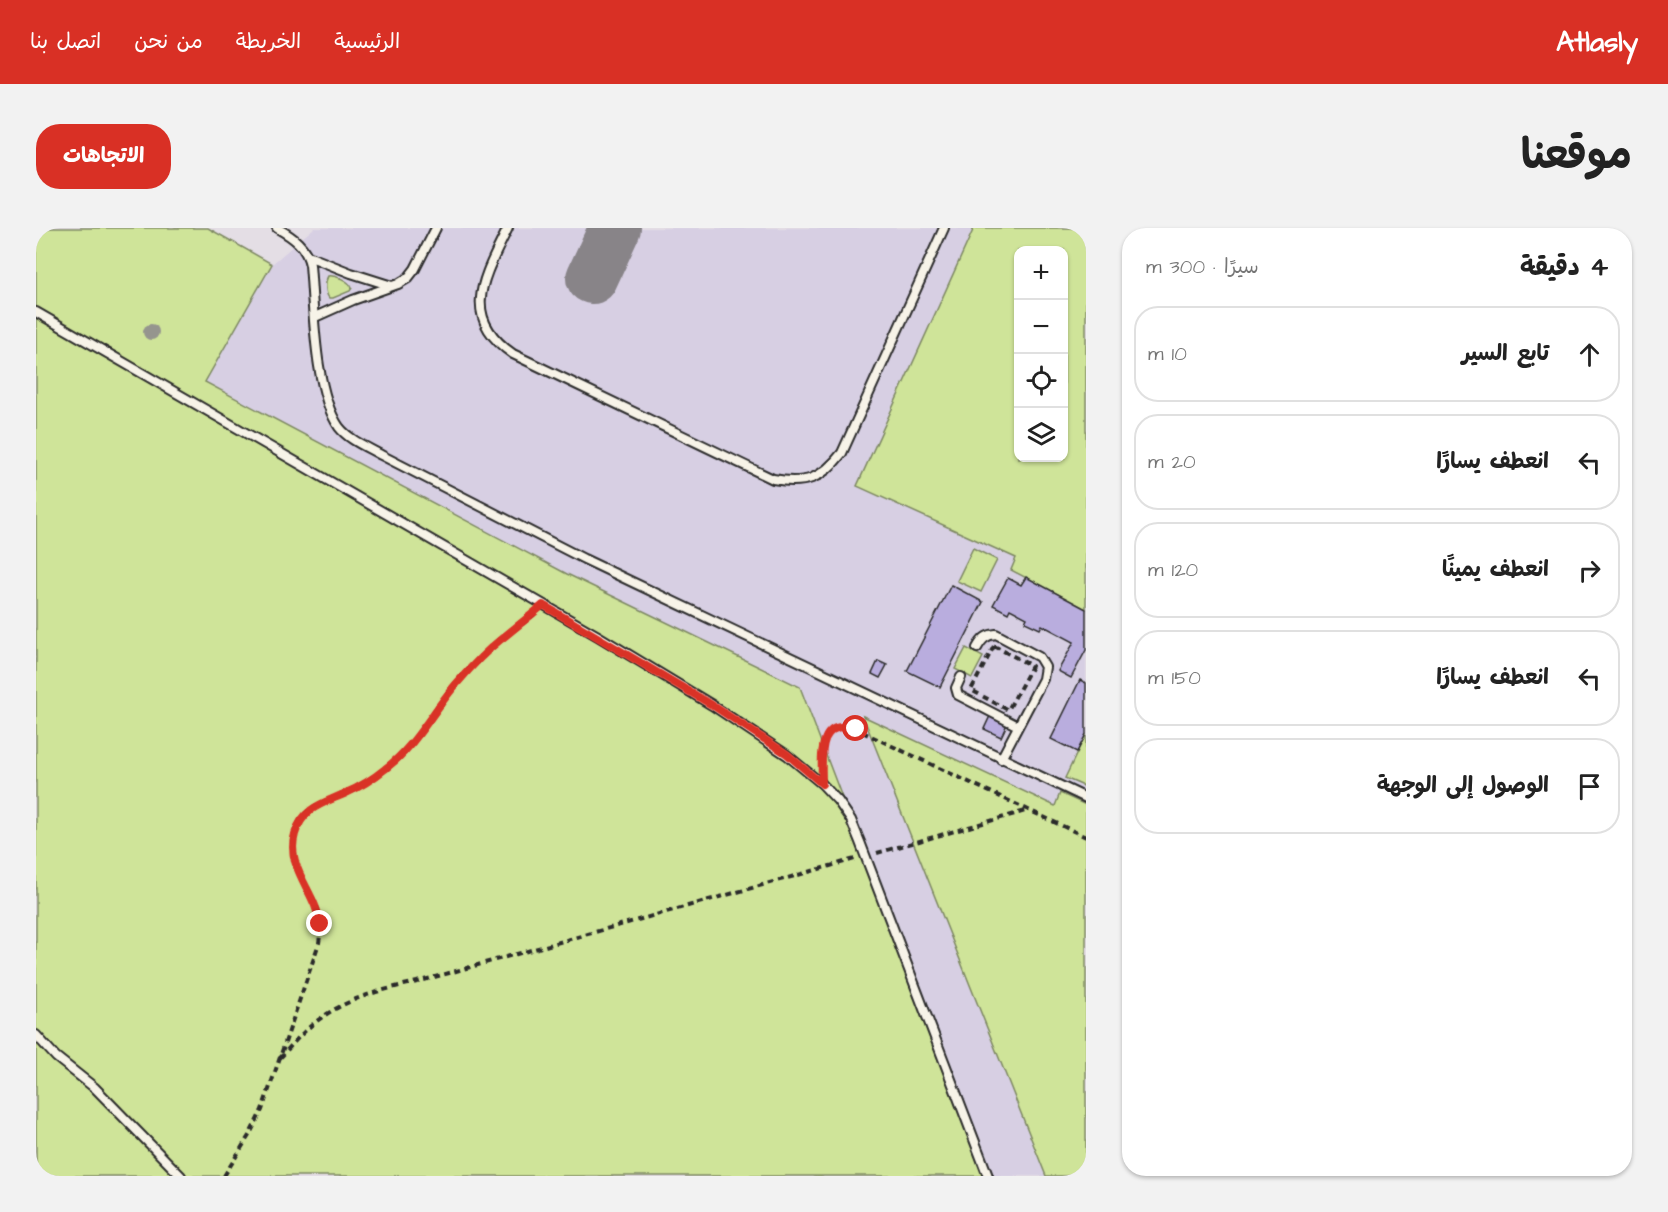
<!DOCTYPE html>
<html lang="ar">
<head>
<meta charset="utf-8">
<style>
  body { margin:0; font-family:"Architects Daughter","Playpen Sans Arabic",sans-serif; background:#f2f2f2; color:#222; direction:rtl }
  .controls { position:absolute; right:18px; top:18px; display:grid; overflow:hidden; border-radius:12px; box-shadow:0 2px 4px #0004 }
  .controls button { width:54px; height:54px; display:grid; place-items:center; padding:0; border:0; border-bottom:2px solid #e0e0e0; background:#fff; color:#222; font:30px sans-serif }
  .stop { position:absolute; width:18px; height:18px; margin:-14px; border:4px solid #d93025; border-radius:50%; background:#fff }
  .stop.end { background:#d93025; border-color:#fff; box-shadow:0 2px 6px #0008 }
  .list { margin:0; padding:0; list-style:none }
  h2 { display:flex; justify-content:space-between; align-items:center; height:78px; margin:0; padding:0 24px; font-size:26px }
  h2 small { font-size:20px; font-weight:400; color:#767676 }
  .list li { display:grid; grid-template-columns:39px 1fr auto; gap:18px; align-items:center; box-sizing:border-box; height:96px; margin:0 12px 12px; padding:0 12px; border:2px solid #e0e0e0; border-radius:24px }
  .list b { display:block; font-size:22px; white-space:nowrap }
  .list em { font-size:20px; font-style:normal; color:#767676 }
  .icon { flex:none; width:33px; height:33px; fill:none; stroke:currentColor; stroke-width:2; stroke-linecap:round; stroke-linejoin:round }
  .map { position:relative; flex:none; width:1050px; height:948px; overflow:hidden; direction:ltr; border-radius:24px }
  header { display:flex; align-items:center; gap:36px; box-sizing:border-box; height:84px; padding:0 30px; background:#d93025; color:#fff }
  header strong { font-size:28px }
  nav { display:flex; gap:33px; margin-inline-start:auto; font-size:21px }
  .intro { display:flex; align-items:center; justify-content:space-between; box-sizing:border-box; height:144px; padding:0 36px }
  h1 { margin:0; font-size:42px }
  .button { padding:15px 27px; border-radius:24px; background:#d93025; color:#fff; font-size:21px; font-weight:700 }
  main { display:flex; gap:36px; padding:0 36px }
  aside { flex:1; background:#fff; border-radius:24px; box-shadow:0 2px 4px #0004 }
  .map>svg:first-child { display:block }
</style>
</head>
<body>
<header>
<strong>Atlasly</strong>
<nav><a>الرئيسية</a><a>الخريطة</a><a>من نحن</a><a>اتصل بنا</a></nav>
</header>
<div class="intro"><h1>موقعنا</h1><a class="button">الاتجاهات</a></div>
<main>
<aside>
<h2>4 دقيقة<small>سيرًا · 300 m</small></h2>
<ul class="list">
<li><svg class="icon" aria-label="ahead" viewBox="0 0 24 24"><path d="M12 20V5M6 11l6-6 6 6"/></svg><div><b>تابع السير</b></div><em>10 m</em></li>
<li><svg class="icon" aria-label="left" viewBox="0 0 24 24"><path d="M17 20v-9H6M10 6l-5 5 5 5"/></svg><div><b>انعطف يسارًا</b></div><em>20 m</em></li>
<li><svg class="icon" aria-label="right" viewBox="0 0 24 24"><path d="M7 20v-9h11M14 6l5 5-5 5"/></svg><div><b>انعطف يمينًا</b></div><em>120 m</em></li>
<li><svg class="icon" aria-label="left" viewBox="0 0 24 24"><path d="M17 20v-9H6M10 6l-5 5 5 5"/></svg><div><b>انعطف يسارًا</b></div><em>150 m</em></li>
<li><svg class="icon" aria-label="arrive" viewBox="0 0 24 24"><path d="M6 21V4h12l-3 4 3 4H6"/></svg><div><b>الوصول إلى الوجهة</b></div></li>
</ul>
</aside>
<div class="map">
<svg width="1050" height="948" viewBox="0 0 1050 948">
  <rect width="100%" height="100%" fill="#e4dee5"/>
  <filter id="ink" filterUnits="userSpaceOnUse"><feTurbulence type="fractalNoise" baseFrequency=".0167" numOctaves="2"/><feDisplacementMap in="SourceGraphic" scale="12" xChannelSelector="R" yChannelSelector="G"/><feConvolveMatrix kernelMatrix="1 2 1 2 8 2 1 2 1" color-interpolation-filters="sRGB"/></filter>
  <g filter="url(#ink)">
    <path fill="#d7cfe3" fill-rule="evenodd" d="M0 0H172L236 36 278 0H1050V948H0ZM982 22H1028V230H982Z"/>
    <path fill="#cfe499" stroke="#7d8862" stroke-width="1.5" fill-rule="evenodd" d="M0 0H172L236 36 169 154 531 346 764 459 950 948H0Z
      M938 0H1050V381L975 342 980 330 821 258ZM982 22H1028V230H982Z
      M292 48C299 47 313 52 316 60L314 63 297 70H293C289 65 289 53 292 48Z
      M937 320 961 332 945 364 921 353Z
      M930 420 947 429 936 450 919 441Z
      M827 488 1019 578 1024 565 1050 577V948H1010Z
      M1050 506V559L1029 550Z"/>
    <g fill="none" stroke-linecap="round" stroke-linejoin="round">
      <path stroke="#888488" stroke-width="52" d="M556 50 579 0"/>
    </g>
    <path fill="#b9adde" stroke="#2b2b2b" stroke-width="1.5" d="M990 349 1050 381V422L1035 450 1022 443 1038 414 1006 397 1004 401 989 394 991 390 974 381 972 385 957 377 972 350 985 357Z
      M915 357 947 374 904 459 871 443Z
      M842 433 851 437 844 450 836 446Z
      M1044 452 1050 455V506L1041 524 1015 511Z
      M954 488 971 496 965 509 948 501Z"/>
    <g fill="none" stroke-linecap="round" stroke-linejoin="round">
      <g stroke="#2b2b2b" stroke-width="12">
        <path id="lane" d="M241 0C257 9 270 18 274 37 278 81 278 163 303 199 313 212 331 219 345 227L548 331 1050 570
          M472 0C449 48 422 88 477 126L737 251C769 257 786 251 806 225L908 0
          M272 28 315 45 356 58
          M0 84 562 408 676 477 751 527 786 556 802 573 815 592 824 614 952 948
          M279 89 317 72 362 56 372 50 379 41 400 0
          M941 420C946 411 950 407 960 406L1003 429 1009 439 1007 451 965 531
          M925 449 920 460 922 467 982 498
          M0 807 20 829 59 860 145 948"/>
      </g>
      <path stroke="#2b2b2b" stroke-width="4" stroke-dasharray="6 4.5" stroke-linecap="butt" d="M958 418 996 438 972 482 935 462Z
        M786 541C786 516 788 491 820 501L1050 609
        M841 625 993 582
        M244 830C256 817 267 803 281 793 311 770 345 762 381 754L819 631
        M188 948 214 906 226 882 283 715C285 701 285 688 279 675 268 652 252 634 259 607 266 577 289 575 313 564 325 558 337 550 348 542 380 519 397 482 423 452 435 439 448 426 462 414 473 404 486 396 498 386"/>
      <use href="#lane" stroke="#f7f3e8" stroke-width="8"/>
    </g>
    <circle fill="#95958e" cx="115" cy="104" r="8"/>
  </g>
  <g fill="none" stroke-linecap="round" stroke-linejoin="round" filter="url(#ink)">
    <path stroke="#d93025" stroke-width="8" d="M284 696C280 664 249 639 259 606 267 579 288 575 310 565 324 559 338 550 349 541 380 518 397 482 422 454 435 439 449 424 464 412 479 400 493 389 507 377L676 477 751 526 786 556C786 531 780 489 820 501"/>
  </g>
</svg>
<div class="controls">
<button>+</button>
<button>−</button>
<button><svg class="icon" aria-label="locate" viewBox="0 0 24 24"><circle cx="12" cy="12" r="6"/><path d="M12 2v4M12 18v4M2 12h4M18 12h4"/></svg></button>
<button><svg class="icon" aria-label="layers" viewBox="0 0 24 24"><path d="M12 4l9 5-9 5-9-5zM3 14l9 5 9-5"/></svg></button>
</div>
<div class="stop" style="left:820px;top:501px"></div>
<div class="stop end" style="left:284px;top:696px"></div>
</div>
</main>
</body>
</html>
